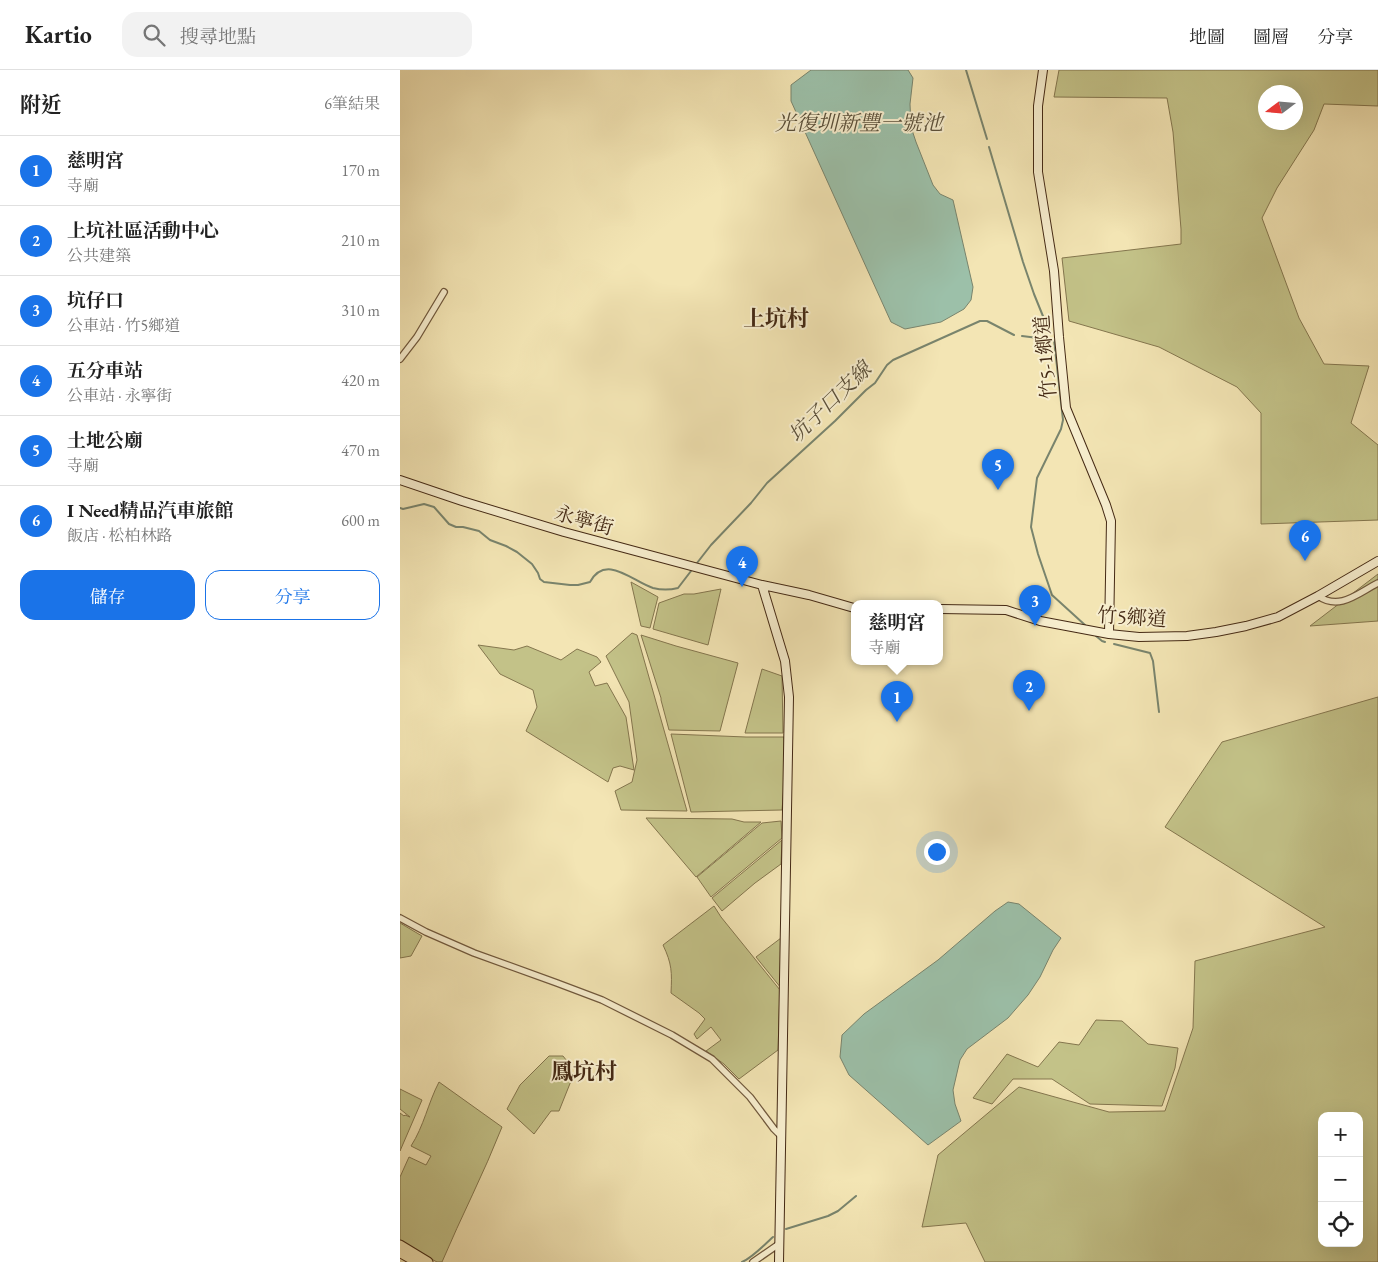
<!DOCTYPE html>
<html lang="zh-TW">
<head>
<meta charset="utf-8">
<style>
  body { margin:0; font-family:"EB Garamond","Noto Serif TC",serif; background:#f2f2f2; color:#222 }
  .controls { position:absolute; right:15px; bottom:15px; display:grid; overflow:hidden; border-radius:10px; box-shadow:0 5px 20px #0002 }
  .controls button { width:45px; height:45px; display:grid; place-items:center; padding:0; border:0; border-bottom:1px solid #e0e0e0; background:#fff; color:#222; font:25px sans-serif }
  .compass { position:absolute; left:858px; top:15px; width:45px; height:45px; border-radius:50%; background:#fff; box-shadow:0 5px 20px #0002; rotate:254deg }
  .you { position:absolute; left:536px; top:781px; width:18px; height:18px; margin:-12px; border:4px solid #fff; border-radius:50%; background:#1a73e8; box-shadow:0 0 0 8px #1a73e833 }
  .badge { display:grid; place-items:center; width:32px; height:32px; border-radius:50%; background:#1a73e8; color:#fff; font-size:16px; font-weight:700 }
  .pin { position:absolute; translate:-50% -41px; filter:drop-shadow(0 1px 2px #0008) }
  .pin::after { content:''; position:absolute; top:26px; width:18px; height:15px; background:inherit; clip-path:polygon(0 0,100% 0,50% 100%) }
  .popup { position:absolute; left:451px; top:530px; width:92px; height:65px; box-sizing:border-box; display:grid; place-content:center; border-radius:10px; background:#fff; filter:drop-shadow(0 1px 4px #0005); font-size:16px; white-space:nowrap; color:#767676 }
  .popup b { font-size:19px; color:#222 }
  .popup::after { content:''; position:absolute; left:50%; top:100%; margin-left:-10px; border:10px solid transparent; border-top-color:#fff }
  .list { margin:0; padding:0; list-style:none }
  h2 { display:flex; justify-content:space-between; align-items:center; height:65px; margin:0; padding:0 20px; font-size:21px }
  h2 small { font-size:16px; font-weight:400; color:#767676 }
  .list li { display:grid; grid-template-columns:32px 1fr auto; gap:15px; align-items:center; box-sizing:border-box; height:70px; padding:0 20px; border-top:1px solid #e0e0e0 }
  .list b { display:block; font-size:19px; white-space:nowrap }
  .list p { margin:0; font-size:16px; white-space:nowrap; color:#767676 }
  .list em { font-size:16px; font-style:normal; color:#767676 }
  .actions { display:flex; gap:10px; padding:15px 20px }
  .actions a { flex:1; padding:11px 0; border:1px solid #1a73e8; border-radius:15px; text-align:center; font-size:18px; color:#1a73e8 }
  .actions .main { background:#1a73e8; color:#fff }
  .icon { flex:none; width:28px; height:28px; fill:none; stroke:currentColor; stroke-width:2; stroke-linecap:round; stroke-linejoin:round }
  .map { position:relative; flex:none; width:978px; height:1192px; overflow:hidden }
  header { display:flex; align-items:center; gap:30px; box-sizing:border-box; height:70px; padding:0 25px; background:#fff; border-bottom:1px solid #e0e0e0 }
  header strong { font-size:24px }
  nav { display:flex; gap:28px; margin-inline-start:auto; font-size:18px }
  .search { width:350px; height:45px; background:#f2f2f2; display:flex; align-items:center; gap:12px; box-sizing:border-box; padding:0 18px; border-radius:15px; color:#767676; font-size:19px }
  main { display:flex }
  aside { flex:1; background:#fff }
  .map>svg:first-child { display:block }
</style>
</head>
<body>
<header>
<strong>Kartio</strong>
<div class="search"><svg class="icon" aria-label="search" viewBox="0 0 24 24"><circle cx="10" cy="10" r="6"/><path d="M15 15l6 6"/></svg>搜尋地點</div>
<nav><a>地圖</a><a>圖層</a><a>分享</a></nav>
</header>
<main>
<aside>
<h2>附近<small>6筆結果</small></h2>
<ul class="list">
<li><span class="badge">1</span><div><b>慈明宮</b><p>寺廟</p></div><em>170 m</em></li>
<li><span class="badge">2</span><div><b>上坑社區活動中心</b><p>公共建築</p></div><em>210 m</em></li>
<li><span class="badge">3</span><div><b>坑仔口</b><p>公車站 · 竹5鄉道</p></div><em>310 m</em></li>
<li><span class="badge">4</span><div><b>五分車站</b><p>公車站 · 永寧街</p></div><em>420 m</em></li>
<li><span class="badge">5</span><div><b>土地公廟</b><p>寺廟</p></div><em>470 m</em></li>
<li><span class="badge">6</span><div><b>I Need精品汽車旅館</b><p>飯店 · 松柏林路</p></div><em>600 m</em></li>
</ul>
<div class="actions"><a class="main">儲存</a><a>分享</a></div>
</aside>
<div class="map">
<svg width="978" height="1192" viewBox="0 0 978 1192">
  <rect width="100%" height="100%" fill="#f3e5b4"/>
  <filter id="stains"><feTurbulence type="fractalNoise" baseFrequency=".004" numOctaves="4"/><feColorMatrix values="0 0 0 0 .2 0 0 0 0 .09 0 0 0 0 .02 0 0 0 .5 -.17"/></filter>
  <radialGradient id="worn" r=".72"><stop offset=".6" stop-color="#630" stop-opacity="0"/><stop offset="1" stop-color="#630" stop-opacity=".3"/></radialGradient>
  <path fill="#c3c288" stroke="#84764e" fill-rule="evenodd" d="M659 0H978V36L924 34 914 60 877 118 862 148 899 248 924 294 969 296 951 353 978 375V450L861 454V343L837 317 759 277 669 251 662 188 781 174V159L773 62 767 28 654 27ZM896 22V52H866V22Z
    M978 504V551L910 556Z
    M231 512 258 527 250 558 241 556Z
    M321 519 308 575 253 559 259 533 284 524H294Z
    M232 563 237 565 287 741 221 740 215 721 232 712 237 690 229 632 206 586Z
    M241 565 276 576 338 593 320 661 269 660 261 630V628Z
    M78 575 114 580 127 576 161 590 177 579 197 587 201 592 189 602 195 616 207 613 226 647 234 700 220 696 213 698 208 712 126 661 137 637 133 620 100 604Z
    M362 599 382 606 383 663H345Z
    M978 627V1192H585L566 1153 522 1157 538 1085 619 1017 709 1042 765 1041 793 958 795 891 925 857 765 757 822 672ZM922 1046H959V1173H922Z
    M271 664 346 667H384L385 704 382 740 291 742Z
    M246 748 332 749 344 752H361L296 807Z
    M381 751 382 768 311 827 297 807 362 753Z
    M382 770 381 794 355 813 322 841 312 828Z
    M314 836 321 847 380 920 378 980 339 1009 324 994 306 981 321 970 311 957 297 969 294 964 305 949 299 943 271 923C272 902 272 894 263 875Z
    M0 853 22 866 11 886 0 888Z
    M381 868V918L356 887Z
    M696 950 722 951 748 974 778 978 775 998 762 1036 690 1034 652 1009H613L592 1034 573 1028 607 984 638 997 659 972 679 975Z
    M149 986H163L171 996V1011L159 1041H151L134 1064 107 1039 120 1015Z
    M39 1012 102 1057C84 1103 61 1147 42 1192H37L0 1172V1107L9 1087 26 1095 31 1086 11 1076C24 1056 28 1033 39 1012Z
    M0 1019 22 1030 0 1081V1043L4 1046 5 1045 10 1047 0 1039Z"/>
  <path fill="#9cc0a9" stroke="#79846d" d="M411 0H508L513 8 510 34 511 57 516 72 533 115 540 124 553 130 573 217 571 230 564 239 541 252 505 259 491 252 391 31V15Z
    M608 832 619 834 661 868 653 880 640 907 628 925 608 948 567 979 560 990 553 1020 555 1034 561 1051 528 1075 449 1005 440 987 442 965 464 944 538 890 595 841Z"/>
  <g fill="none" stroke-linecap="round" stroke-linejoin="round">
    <path stroke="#79846d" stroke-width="2" d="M566 0 587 69
      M589 77 623 192 634 224 649 261
      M622 266 654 270
      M654 270 663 350 661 359 637 408 631 457 638 484 652 525 685 555
      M0 438 3 439 24 434 34 437 49 454 56 457H63L79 461 90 470 106 476 117 482 132 494 138 503 140 509 144 512 170 515H178L190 512C206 483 233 512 253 518 261 520 270 520 278 518L291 501
      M297 493 311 475 351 433 367 413 435 351 466 320 475 313 487 295 493 290 580 251H587L614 265
      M696 566 702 571 705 572
      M714 574 750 583 753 591 759 642
      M386 1159 428 1146 438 1141 456 1126
      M342 1192C352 1188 364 1175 373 1167"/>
    <g stroke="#70583c" stroke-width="8">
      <path id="street" d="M0 289 17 267 44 222
        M918 526C940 541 958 523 978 513
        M0 848 26 862 74 883 157 913 202 930 272 965 312 989 350 1027 374 1059 381 1066
        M353 1192 379 1174"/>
    </g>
    <g stroke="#442914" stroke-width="10">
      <path id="secondary" d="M643 0 638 36V102L654 201 659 267 666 338 706 435 711 451 709 564
        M0 410 62 431 164 462 362 515 409 525 454 538
        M362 515 385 591 389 627 379 1192
        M540 539 606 540 640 551 709 564 739 567 787 566 816 562 846 556 878 547 918 526 978 491"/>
    </g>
    <g stroke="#442914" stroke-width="11">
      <path id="primary" d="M0 1175 28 1192"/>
    </g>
    <g stroke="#442914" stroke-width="12">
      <path id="highway" d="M0 1182 18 1192"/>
    </g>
    <use href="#street" stroke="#f7eece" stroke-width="5.5"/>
    <use href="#secondary" stroke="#f7eece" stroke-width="8"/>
    <use href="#primary" stroke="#f3e5b4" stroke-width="9"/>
    <use href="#highway" stroke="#f3e5b4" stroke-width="10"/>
  </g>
  <g text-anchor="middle" stroke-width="4" stroke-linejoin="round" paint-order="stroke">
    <g font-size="20" fill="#442914" stroke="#f7eece">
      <text transform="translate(645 287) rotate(-95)" y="7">竹5-1鄉道</text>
      <text transform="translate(184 450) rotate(16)" y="7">永寧街</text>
      <text transform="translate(732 547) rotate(4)" y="7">竹5鄉道</text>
    </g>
    <g font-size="21" font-style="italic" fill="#5a4f39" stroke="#f7eece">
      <text x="459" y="60">光復圳新豐一號池</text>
      <text transform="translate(430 332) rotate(-44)" y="7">坑子口支線</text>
    </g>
    <g font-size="22" font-weight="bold" fill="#442914" stroke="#f7eece">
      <text x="376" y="256">上坑村</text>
      <text x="184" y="1009">鳳坑村</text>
    </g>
  </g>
  <rect width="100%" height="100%" filter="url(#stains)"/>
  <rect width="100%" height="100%" fill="url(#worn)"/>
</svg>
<div class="controls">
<button>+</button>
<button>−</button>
<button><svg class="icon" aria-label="locate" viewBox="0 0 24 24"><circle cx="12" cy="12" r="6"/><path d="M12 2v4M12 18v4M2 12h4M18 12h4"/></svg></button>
</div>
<svg class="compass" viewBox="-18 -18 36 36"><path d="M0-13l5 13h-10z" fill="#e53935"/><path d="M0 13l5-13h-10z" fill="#767676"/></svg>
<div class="you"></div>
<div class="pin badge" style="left:497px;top:652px">1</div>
<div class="popup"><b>慈明宮</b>寺廟</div>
<div class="pin badge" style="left:629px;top:641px">2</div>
<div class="pin badge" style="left:635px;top:556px">3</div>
<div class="pin badge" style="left:342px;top:517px">4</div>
<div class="pin badge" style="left:598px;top:420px">5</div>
<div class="pin badge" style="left:905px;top:491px">6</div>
</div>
</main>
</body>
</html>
